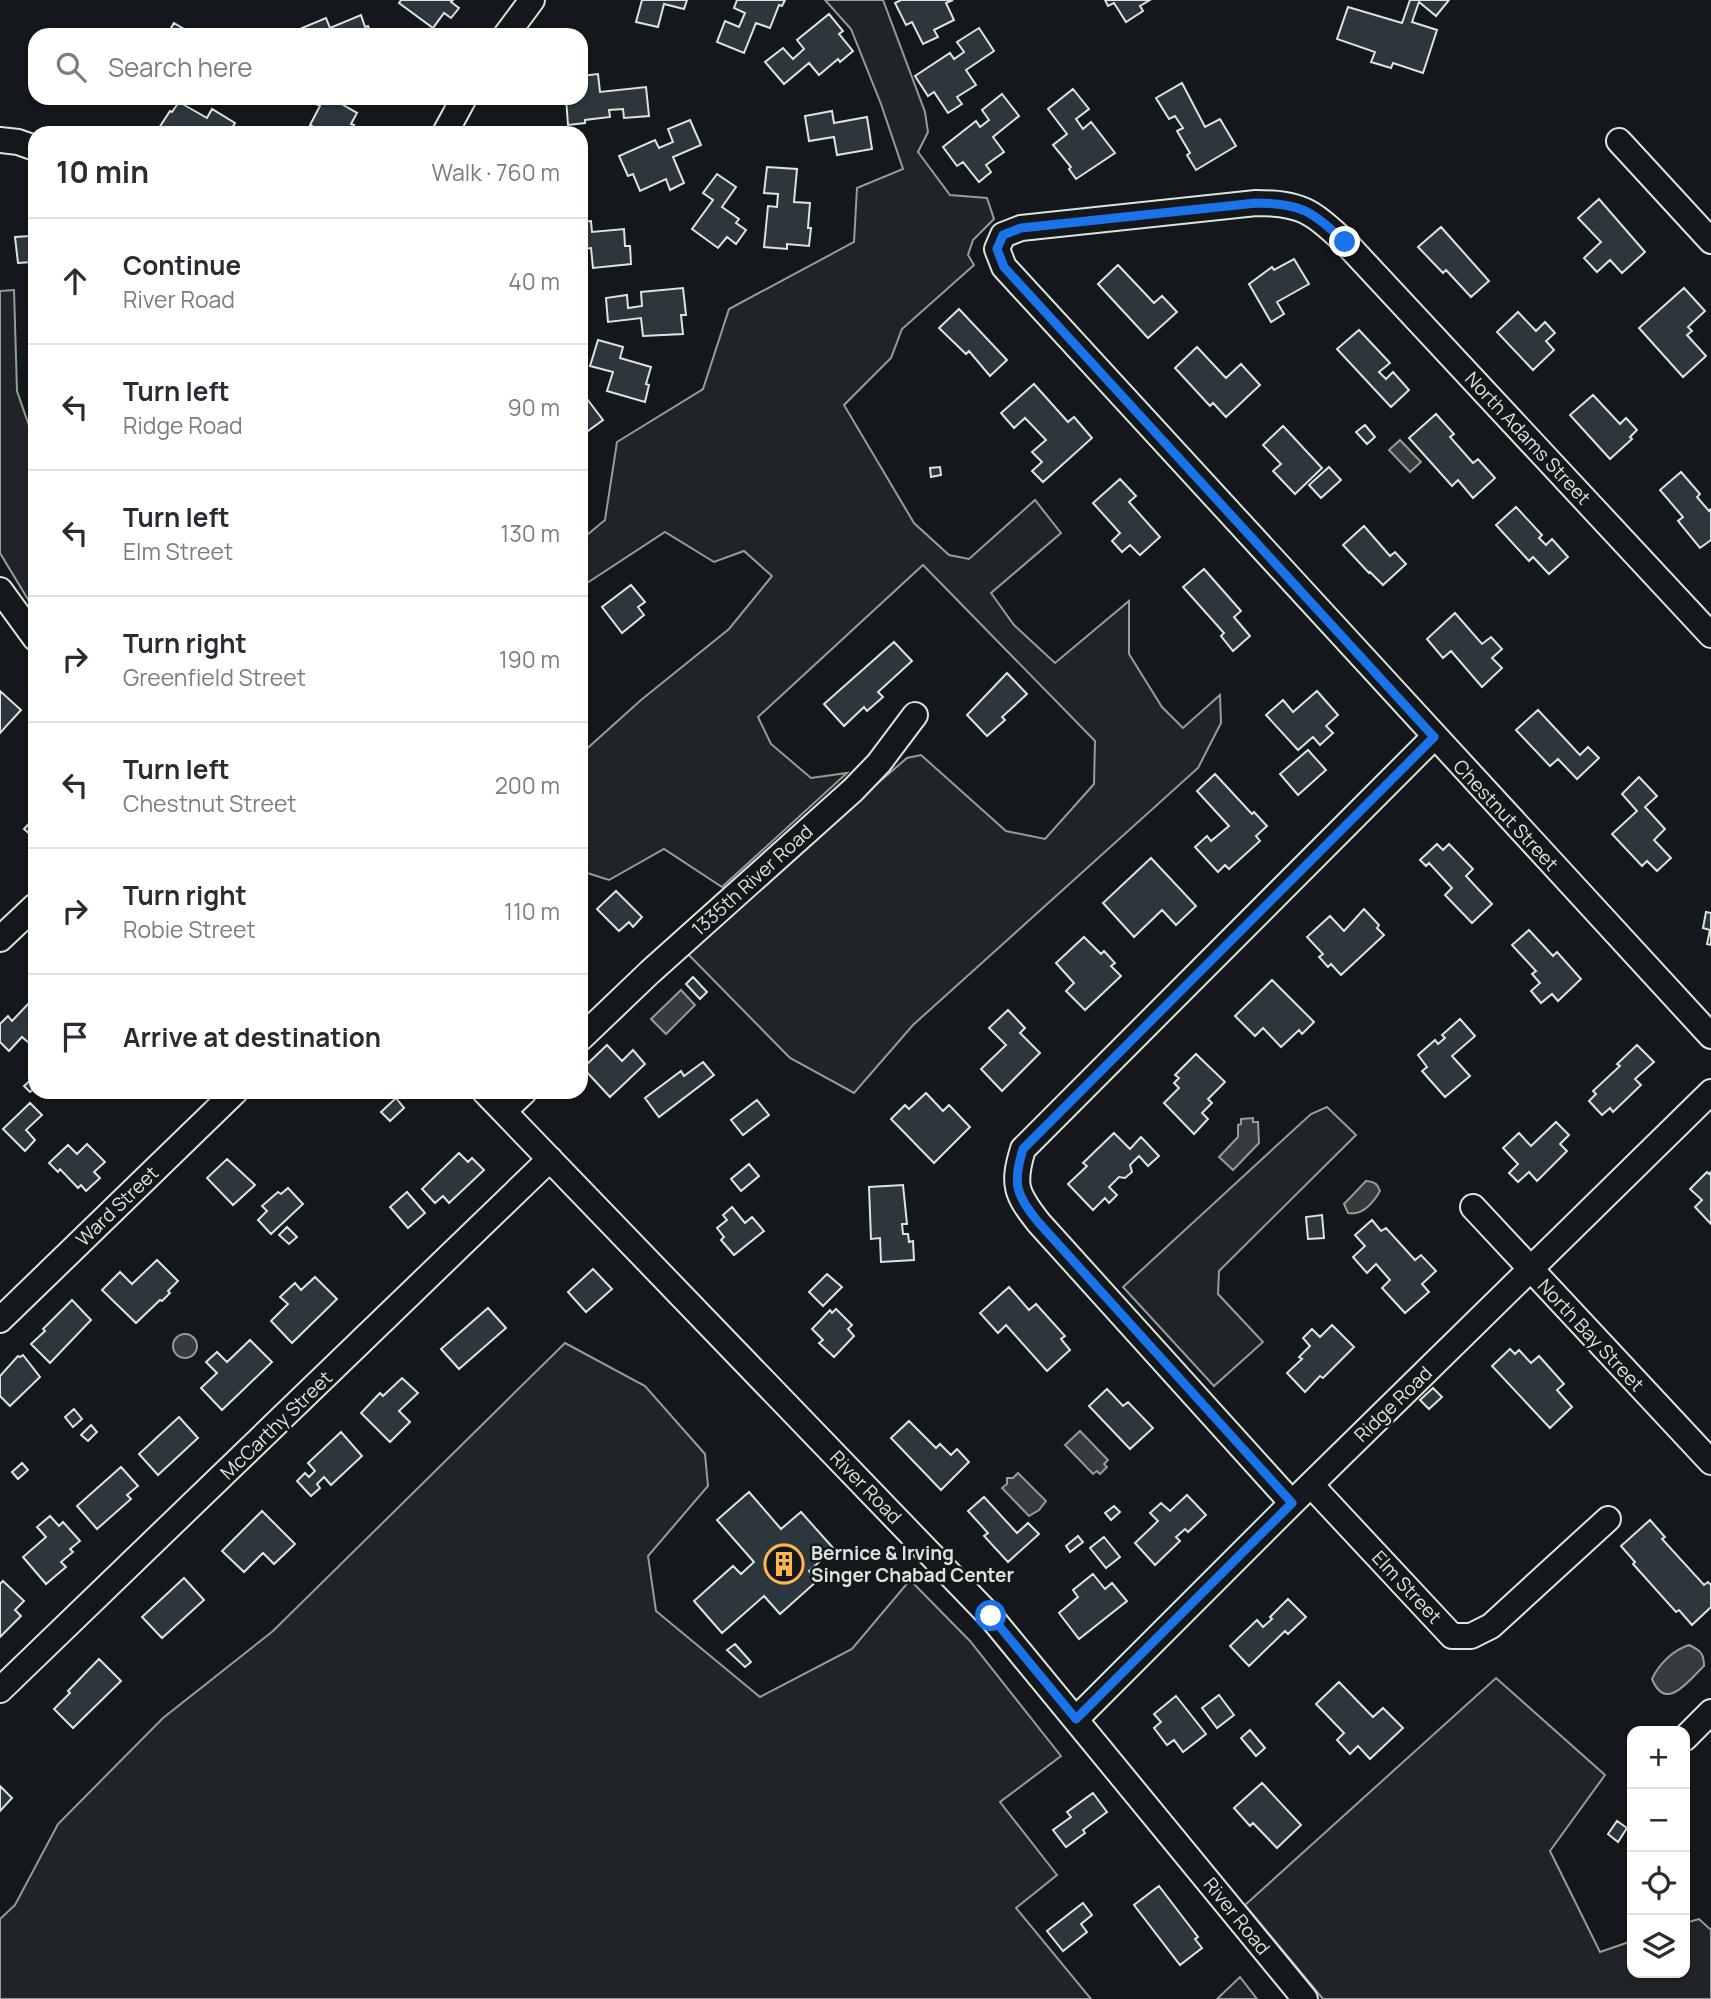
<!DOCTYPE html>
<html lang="en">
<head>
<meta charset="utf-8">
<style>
  body { margin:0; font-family:Manrope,sans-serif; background:#f7f7f7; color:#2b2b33 }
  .controls { position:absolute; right:21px; bottom:21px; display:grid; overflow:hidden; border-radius:14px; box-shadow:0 2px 5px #0004 }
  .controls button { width:63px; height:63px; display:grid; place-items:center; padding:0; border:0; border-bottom:2px solid #e1e1e2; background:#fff; color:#2b2b33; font:35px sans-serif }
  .stop { position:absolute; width:21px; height:21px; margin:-16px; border:5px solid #1a73e8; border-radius:50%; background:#fff }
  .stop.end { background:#1a73e8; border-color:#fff; box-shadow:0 2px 7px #0008 }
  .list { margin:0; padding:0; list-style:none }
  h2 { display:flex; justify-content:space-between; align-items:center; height:91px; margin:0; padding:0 28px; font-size:30px }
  h2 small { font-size:23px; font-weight:400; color:#7c7c81 }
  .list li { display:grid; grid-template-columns:46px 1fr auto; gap:21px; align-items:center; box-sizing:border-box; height:126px; padding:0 28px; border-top:2px solid #e1e1e2 }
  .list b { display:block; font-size:26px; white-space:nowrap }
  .list p { margin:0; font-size:23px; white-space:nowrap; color:#7c7c81 }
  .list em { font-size:23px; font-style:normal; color:#7c7c81 }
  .icon { flex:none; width:38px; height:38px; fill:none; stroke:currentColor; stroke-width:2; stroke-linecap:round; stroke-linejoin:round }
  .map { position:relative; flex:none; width:1711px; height:1999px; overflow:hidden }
  .search { position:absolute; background:#fff; box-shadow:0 2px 5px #0004; left:28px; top:28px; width:560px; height:77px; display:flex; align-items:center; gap:18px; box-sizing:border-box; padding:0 24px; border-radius:21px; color:#7c7c81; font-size:26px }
  .panel { position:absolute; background:#fff; box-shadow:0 2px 5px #0004; left:28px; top:126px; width:560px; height:973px; border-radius:21px }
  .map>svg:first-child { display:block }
</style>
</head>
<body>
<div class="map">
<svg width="1711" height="1999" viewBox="0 0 1711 1999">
  <rect width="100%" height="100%" fill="#14181c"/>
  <path fill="#202428" stroke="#939e99" stroke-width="2" d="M825 0H883L925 112 928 132 918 152 950 195 987 198 994 219 973 240 968 255 974 265 902 329 891 358 844 405 914 523 949 555 969 559 1035 500 1061 533 991 593 1014 625 1055 663 1129 601V654L1162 707 1183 728 1220 695 1221 723 1198 768 913 1025 854 1093 790 1058 684 950 907 758 921 755 1006 831 1045 839 1094 784 1095 741 923 565 758 717 771 744 811 778 847 773 722 887 664 849 609 880 581 871V754L641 700 729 629 772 576 744 551 714 562 665 532 581 587V540L605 520 617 442 703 389 729 309 854 242 857 188 903 169 881 104 851 29Z
    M14 290 17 391 35 443V605L32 606 0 553V291Z
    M1327 1107 1356 1135 1219 1271 1218 1294 1263 1342 1214 1386 1123 1287 1311 1114Z
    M565 1343 645 1386 705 1454 708 1486 648 1556 656 1611 760 1697 852 1649 910 1580 970 1641 1061 1756 1000 1802 1057 1875 1016 1908 1091 1999H0V1919L15 1905 58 1824 163 1718 273 1631Z
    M1496 1678 1605 1775 1550 1851 1600 1952 1632 1941V1973H1685V1923L1699 1919 1711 1930V1999H1323L1245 1905Z
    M1240 1977 1257 1999H1217Z"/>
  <path fill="#363b3e" stroke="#939e99" stroke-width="2" d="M1400 440 1421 462 1410 472 1389 450Z
    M681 990 695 1005 666 1034 651 1019Z
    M1253 1118V1122H1258L1259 1143 1233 1170 1219 1157 1238 1137V1125L1241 1124V1119Z
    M1366 1181C1374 1181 1378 1184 1380 1191 1373 1203 1362 1216 1348 1213L1344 1204Z
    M173 1346a12 12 0 1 1 24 0a12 12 0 1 1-24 0Z
    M1080 1431 1108 1460 1104 1464 1107 1467 1100 1474 1097 1471 1093 1474 1065 1445Z
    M1018 1473 1046 1501 1039 1510 1029 1516 1002 1488 1007 1484V1478H1013Z
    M1689 1645C1700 1650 1704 1653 1704 1666 1688 1681 1666 1713 1652 1679 1659 1664 1673 1650 1689 1645Z"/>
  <path fill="#2c363c" stroke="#d8e6dc" stroke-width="2" d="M401 0H453L451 2 459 8 451 18 444 13 433 28 399 3Z
    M642 0H687L684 9 664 4 658 27 636 22Z
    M737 0H785L782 6 779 5 770 28 756 23 744 53 717 42 725 21 739 27 745 13 734 8Z
    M901 0H953L946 3 954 20 934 30 938 37 923 44 912 22 906 25 895 3Z
    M1105 0H1150L1140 6 1143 11 1126 22 1114 3 1108 6Z
    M1410 0H1449L1436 16 1419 2 1412 22 1437 30 1423 73 1393 63 1391 68 1371 62 1375 52 1337 39 1348 7 1402 23Z
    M829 14 843 31 839 34 853 51 840 62 838 59 819 75 809 63 784 84 765 62 783 48 793 59 804 49 797 40Z
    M361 15 365 27 368 26 372 35H305L302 28 326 18 330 28Z
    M174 23 194 35H167Z
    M979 28 994 51 966 70 976 85 957 97 962 104 948 113 934 92 928 96 915 76 950 53 954 59 964 52 957 42Z
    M598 74 600 92 646 87 649 116 624 118 623 109 609 110 610 117 585 120V123L568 125 566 98H581V76Z
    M1182 83 1205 127 1220 119 1236 146 1196 170 1187 155 1190 153 1177 131 1183 128 1175 116 1169 119 1156 98Z
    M1073 89 1089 109 1076 119 1083 129 1091 122 1115 153 1076 179 1069 169 1071 167 1053 145 1067 134 1048 109Z
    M1002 94 1019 116 993 137 1004 152 986 165 991 172 979 182 963 162 957 166 943 147 976 121 980 127 989 120 982 110Z
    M305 98H331L357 113 351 124 354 125 350 133H325L310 125 320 106Z
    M179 102 207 118 212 109 235 123 229 133H208L203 130 201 133H167L159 128 170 111 172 112Z
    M832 111 834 123 867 117 872 149 837 155 834 137 809 141 805 116Z
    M690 120 701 145 673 157 684 183 670 190 666 179 640 191 633 174 628 176 619 156 655 140 659 148 673 142 668 129Z
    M767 167 797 169 794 202 810 203 808 228H811L809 246 787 244V249L764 247 768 206 777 207 778 194 764 193Z
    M717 174 736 187 722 207 739 219 736 223 746 230 736 244 727 237 718 248 692 229 713 200 703 193Z
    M1599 199 1645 252 1622 273 1610 260 1597 272 1584 258 1601 242 1578 218Z
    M591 221 592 232 624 229 625 246H630L631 264 593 268 591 248 581 249V222Z
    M1441 227 1489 281 1471 297 1446 270 1443 273 1418 247Z
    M30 236 32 262 18 263 15 237Z
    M1294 259 1309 284 1277 302 1284 314 1271 322 1249 284 1272 267 1274 270Z
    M1118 265 1154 303 1162 296 1177 312 1148 338 1098 284Z
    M683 288 686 315H681L683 334 643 336 641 318 608 322 606 298 627 295 628 308 642 306 641 292Z
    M1684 288 1705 311 1688 327 1692 331 1687 335 1706 356 1683 377 1639 328Z
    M959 309 1007 360 990 376 969 351 966 354 939 328Z
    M1518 312 1536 331 1545 322 1555 333 1546 341 1554 350 1533 370 1497 332Z
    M1359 330 1390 363 1379 372 1386 379 1393 372 1409 390 1391 407 1337 349Z
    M598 340 623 347 620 358 651 367 646 384 649 385 645 402 607 391 613 372 590 366Z
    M1197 347 1226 378 1241 364 1260 385 1226 417 1213 403 1210 406 1175 368Z
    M1034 384 1068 422 1074 417 1092 438 1043 482 1032 471 1042 462 1032 452 1046 440 1025 418 1014 428 1001 413Z
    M581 391 603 420 581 436Z
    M1593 395 1620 424 1626 418 1637 430 1630 437 1632 439 1610 459 1570 415Z
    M1436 414 1454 434 1450 437 1473 463 1478 459 1495 478 1473 498 1458 480 1452 486 1409 438Z
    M1365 425 1375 437 1367 444 1356 432Z
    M1283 426 1322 468 1295 494 1273 471 1281 464 1263 445Z
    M940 467 941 475 931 477 930 468Z
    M1329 467 1341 480 1321 498 1309 485Z
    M1681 472 1700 494 1697 497 1709 511 1711 509V540L1700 548 1678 521 1683 517 1660 490Z
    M1120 479 1136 496 1129 502 1160 537 1140 555 1130 545 1122 552 1112 541 1120 533 1093 503Z
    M1516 507 1542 535 1539 538 1546 545 1552 539 1568 557 1549 574 1533 557 1529 561 1496 525Z
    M1364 526 1390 556 1395 552 1406 564 1383 585 1370 572 1369 573 1343 545Z
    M1204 569 1241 611 1234 617 1250 636 1233 651 1221 636 1224 633 1183 587Z
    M631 585 645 602 638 607 644 615 622 633 602 607Z
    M1455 613 1482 644 1491 637 1502 649 1492 658 1502 668 1482 687 1451 651 1443 658 1427 639Z
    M894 642 912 661 878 692 883 697 867 711 864 707 844 726 824 704Z
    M1007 673 1027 694 1002 717 1005 720 987 736 967 715Z
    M0 691 21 710 0 733Z
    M1317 691 1338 715 1326 726 1333 733 1320 745 1313 737 1298 750 1266 715 1283 700 1293 712Z
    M1538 710 1580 755 1588 747 1599 758 1577 779 1558 759 1550 766 1516 730Z
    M1308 750 1326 770 1298 795 1280 774Z
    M1215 774 1252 814 1254 812 1267 826 1256 836 1260 841 1229 869 1225 865 1218 872 1195 847 1207 836 1211 841 1229 826 1197 791Z
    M1639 777 1657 796 1645 807 1665 829 1654 840 1671 858 1657 871 1647 861 1642 866 1612 834 1637 811 1622 794Z
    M35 817V839L24 829Z
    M1437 844 1443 850 1449 844 1473 869 1466 876 1492 904 1472 923 1445 895 1452 888 1429 863 1426 866 1420 860Z
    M1151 858 1196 906 1176 925 1162 910 1134 937 1103 903Z
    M616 891 642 917 633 927 629 922 619 931 597 909Z
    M1364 909 1379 925 1377 928 1384 935 1341 975 1331 964 1328 967 1319 957 1323 954 1307 937 1330 916 1344 931Z
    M1706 912 1711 913V945L1707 944 1710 930 1703 928Z
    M1529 930 1553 956 1557 952 1581 979 1558 1001 1552 994 1541 1003 1531 991 1540 983 1532 974 1536 971 1512 945Z
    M1084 937 1101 954 1104 951 1115 963 1111 966 1121 976 1085 1010 1066 991 1074 983 1056 963Z
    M693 977 707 992 700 999 686 984Z
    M1272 980 1314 1022 1302 1034 1299 1030 1281 1047 1263 1028 1255 1036 1235 1016Z
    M30 1002 35 1007V1039L30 1044 22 1037 9 1051 0 1042V1024L8 1016 12 1021Z
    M1008 1010 1025 1028 1020 1033 1040 1053 1002 1091 981 1069 1006 1045 989 1028Z
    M1460 1019 1475 1036 1452 1056 1470 1076 1445 1097 1422 1071 1427 1067 1418 1055 1435 1040 1438 1044 1445 1038 1442 1035Z
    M607 1045 622 1061 633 1050 645 1064 610 1097 583 1068Z
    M1637 1045 1654 1062 1635 1079 1641 1085 1613 1112 1610 1108 1602 1115 1589 1101 1596 1094 1593 1091 1620 1066 1617 1064Z
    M1196 1054 1225 1082 1208 1099 1212 1103 1202 1113 1208 1119 1194 1134 1164 1103 1179 1088 1174 1083 1179 1078 1175 1075Z
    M703 1062 714 1075 659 1117 645 1098 681 1071 684 1076Z
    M33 1078 35 1088 30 1092 24 1086Z
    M926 1093 943 1111 949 1105 970 1127 934 1163 891 1119 905 1105 909 1109Z
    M396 1098 404 1108 390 1121 381 1112Z
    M757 1100 769 1115 743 1135 731 1120Z
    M30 1103 42 1115 26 1130 35 1140 25 1151 3 1129Z
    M1556 1122 1569 1135 1560 1144 1567 1151 1537 1181 1529 1172 1518 1182 1509 1173 1518 1164 1503 1148 1519 1133 1531 1146Z
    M1114 1133 1130 1149 1141 1137 1159 1156 1148 1166 1139 1156 1130 1165 1132 1172 1125 1178 1119 1177 1109 1187 1117 1195 1109 1203 1105 1198 1093 1210 1068 1184 1087 1166 1083 1163Z
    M87 1144 105 1162 94 1172 100 1178 86 1191 81 1185 78 1188 60 1169 58 1172 49 1163 68 1145 77 1154Z
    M459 1153 468 1162 472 1158 484 1170 449 1203 443 1196 435 1203 422 1189Z
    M227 1159 255 1185 233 1205 207 1178Z
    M749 1164 759 1176 741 1191 731 1179Z
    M1707 1172 1709 1174 1711 1172V1224L1695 1207 1702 1200 1690 1189Z
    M903 1185 907 1224H902L903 1234H908L909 1242 913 1241 914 1260 881 1262 880 1238 871 1239 869 1187Z
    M288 1188 303 1204 271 1234 258 1220 267 1211 262 1206 278 1192 281 1194Z
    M407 1192 425 1213 408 1228 390 1207Z
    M732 1207 745 1223 752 1217 764 1231 734 1255 721 1240 724 1237 717 1228 727 1220 723 1215Z
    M1322 1215 1324 1238 1308 1239 1306 1217Z
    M1372 1220 1381 1231 1386 1228 1415 1260 1421 1255 1436 1271 1422 1284 1429 1292 1405 1313 1382 1288 1390 1280 1376 1264 1367 1273 1353 1257 1365 1246 1355 1235Z
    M287 1227 297 1237 289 1244 279 1235Z
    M157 1260 178 1281 168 1291 170 1293 162 1301 160 1300 136 1323 102 1290 120 1272 132 1284Z
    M593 1269 612 1289 586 1312 568 1292Z
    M827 1274 842 1287 823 1306 809 1292Z
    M315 1277 337 1299 292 1343 271 1321 288 1304 280 1297 295 1283 301 1290Z
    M1009 1287 1029 1310 1036 1304 1065 1336 1061 1339 1070 1350 1047 1371 1006 1325 998 1333 980 1313Z
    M72 1300 91 1320 50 1363 31 1344 45 1331 43 1329Z
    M488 1308 506 1328 459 1369 441 1349Z
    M836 1309 852 1325 848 1329 854 1336 834 1357 819 1343 823 1340 812 1329 830 1310 832 1313Z
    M1332 1325 1354 1347 1323 1378 1320 1376 1305 1392 1287 1373 1302 1359 1299 1357 1310 1346 1303 1338 1312 1329 1320 1337Z
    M250 1340 272 1362 222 1410 201 1388 217 1373 206 1362 217 1352 227 1362Z
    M1510 1349 1515 1354 1519 1350 1531 1363 1539 1356 1564 1384 1557 1390 1572 1407 1550 1428 1492 1366Z
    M23 1355 40 1377 10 1406 0 1396V1376L18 1356 20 1357Z
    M402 1378 418 1393 399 1411 410 1422 390 1442 361 1413 380 1393 383 1396Z
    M1433 1388 1442 1397 1429 1409 1420 1400Z
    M1107 1389 1123 1406 1128 1402 1153 1428 1130 1449 1089 1406Z
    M74 1409 82 1419 73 1427 65 1417Z
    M179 1417 198 1438 158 1475 139 1454Z
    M909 1421 936 1448 940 1444 951 1455 957 1449 969 1462 941 1490 891 1438Z
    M91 1425 97 1432 88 1441 81 1435Z
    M341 1432 362 1456 331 1485 324 1477 317 1484 320 1488 311 1496 297 1481 305 1473 309 1477 315 1471 308 1463Z
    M22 1463 28 1470 18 1479 12 1472Z
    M121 1467 138 1486 127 1495 131 1499 97 1529 77 1506Z
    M749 1492 781 1529 801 1512 834 1549 809 1571 817 1581 780 1614 764 1596 722 1633 694 1601 733 1566 741 1574 754 1562 717 1520Z
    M1187 1495 1206 1515 1188 1532 1185 1529 1176 1537 1180 1541 1155 1565 1135 1543 1158 1521 1150 1513 1161 1503 1170 1511Z
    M984 1497 1017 1533 1028 1523 1039 1534 1008 1562 984 1536 988 1533 968 1511Z
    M1114 1506 1120 1512 1111 1520 1105 1513Z
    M262 1511 295 1544 274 1564 263 1553 244 1572 222 1551Z
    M50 1516 59 1526 63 1522 80 1541 70 1549 73 1552 61 1562 66 1567 46 1584 23 1557 46 1537 37 1527Z
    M1650 1520 1665 1537 1662 1539 1704 1585 1708 1582 1711 1585V1607L1692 1625 1679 1610 1676 1612 1633 1564 1635 1562 1621 1546Z
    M1078 1536 1083 1542 1070 1552 1066 1546Z
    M1104 1537 1120 1557 1106 1568 1090 1548Z
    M1093 1574 1105 1589 1112 1583 1127 1601 1079 1639 1059 1613 1078 1597 1073 1590Z
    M184 1578 204 1600 162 1638 142 1617Z
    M3 1581 24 1601 15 1610 21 1616 0 1637V1584Z
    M1288 1599 1306 1617 1288 1634 1285 1631 1249 1666 1230 1646 1257 1620 1263 1627 1272 1619 1270 1617Z
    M735 1644 751 1662 745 1667 727 1650Z
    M99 1659 121 1681 73 1728 54 1709 70 1693 68 1691Z
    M1339 1682 1373 1717 1383 1708 1403 1728 1370 1759 1358 1746 1350 1754 1337 1740 1344 1733 1316 1704Z
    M1219 1695 1234 1715 1217 1728 1202 1708Z
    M1176 1696 1206 1734 1183 1752 1174 1740 1167 1745 1154 1728 1161 1722 1154 1714Z
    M1250 1730 1265 1748 1256 1756 1241 1738Z
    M1262 1783 1301 1825 1277 1848 1253 1823 1250 1826 1234 1808Z
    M0 1786 12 1798 0 1811Z
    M1093 1793 1107 1812 1083 1830 1085 1833 1066 1847 1053 1830 1071 1817 1067 1812Z
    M1617 1821 1627 1828 1618 1842 1608 1834Z
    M1159 1886 1198 1937 1195 1939 1202 1948 1180 1965 1134 1905Z
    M1083 1903 1092 1915 1081 1924 1087 1932 1063 1951 1047 1931Z"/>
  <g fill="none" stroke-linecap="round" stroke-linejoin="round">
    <g stroke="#d8e6dc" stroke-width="28">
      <path id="minor" d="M506 35 532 0
        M445 133 464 98
        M0 140 18 142 35 148
        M1619 141 1711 241
        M0 590 35 638
        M1711 635 1345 242C1311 211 1302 203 1256 203L1021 228 1003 235 997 249 1004 267 1711 1036
        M0 939 35 906
        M581 1038 650 972 853 790 879 763 915 715
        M485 1092 991 1617 1305 1999
        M504 1111 524 1092
        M1473 1207 1711 1462
        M0 1320 235 1092
        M1311 1485 1452 1636H1471L1491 1626 1608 1519
        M1292 1503 1039 1223C1016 1194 1012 1185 1023 1149L1434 737
        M0 1690 550 1159
        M1076 1719 1292 1503 1711 1092
        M1685 1738 1711 1712"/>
    </g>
    <use href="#minor" stroke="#14181c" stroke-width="24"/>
  </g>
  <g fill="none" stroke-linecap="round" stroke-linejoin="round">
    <path stroke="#1a73e8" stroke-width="9" d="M991 1616 1076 1719 1292 1503 1039 1223C1016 1194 1012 1185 1023 1149L1434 737 1004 267 997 249 1003 235 1021 228 1256 203C1302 203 1311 211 1345 242"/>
  </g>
  <defs>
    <g id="building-ring" transform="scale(2.0125)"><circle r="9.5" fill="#14181c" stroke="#ffb74d" stroke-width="1.5"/><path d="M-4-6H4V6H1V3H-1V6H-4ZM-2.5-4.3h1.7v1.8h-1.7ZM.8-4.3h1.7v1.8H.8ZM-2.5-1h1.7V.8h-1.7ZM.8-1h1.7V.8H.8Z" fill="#ffb74d"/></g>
  </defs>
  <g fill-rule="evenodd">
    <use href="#building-ring" x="784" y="1564"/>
  </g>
  <g text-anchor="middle" stroke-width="5" stroke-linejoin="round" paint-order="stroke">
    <g font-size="19" fill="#d8e6dc" stroke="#14181c">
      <text transform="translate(1528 438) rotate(47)" y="7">North Adams Street</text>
      <text transform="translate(1506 815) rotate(47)" y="7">Chestnut Street</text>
      <text transform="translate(752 880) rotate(-42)" y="7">1335th River Road</text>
      <text transform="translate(117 1206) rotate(-44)" y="7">Ward Street</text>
      <text transform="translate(1591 1335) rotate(47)" y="7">North Bay Street</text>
      <text transform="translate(1393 1404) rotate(-44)" y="7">Ridge Road</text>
      <text transform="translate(276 1425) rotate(-44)" y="7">McCarthy Street</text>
      <text transform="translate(866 1487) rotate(46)" y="7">River Road</text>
      <text transform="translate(1407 1587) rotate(47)" y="7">Elm Street</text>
      <text transform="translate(1237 1916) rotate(51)" y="7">River Road</text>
    </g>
    <g font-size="19" font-weight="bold" fill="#d8e6dc" stroke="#14181c" text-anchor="start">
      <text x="811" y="1560">Bernice &amp; Irving<tspan x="811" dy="22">Singer Chabad Center</tspan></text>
    </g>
  </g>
</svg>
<div class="controls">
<button>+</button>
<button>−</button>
<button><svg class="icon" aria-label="locate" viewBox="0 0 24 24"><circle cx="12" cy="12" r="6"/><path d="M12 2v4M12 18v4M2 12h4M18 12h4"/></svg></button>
<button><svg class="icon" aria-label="layers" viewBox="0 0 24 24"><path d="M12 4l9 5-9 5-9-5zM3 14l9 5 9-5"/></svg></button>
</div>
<div class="stop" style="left:991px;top:1616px"></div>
<div class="stop end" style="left:1345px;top:242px"></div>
<div class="search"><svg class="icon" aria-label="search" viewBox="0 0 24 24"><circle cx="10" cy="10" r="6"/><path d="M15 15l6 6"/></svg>Search here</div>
<section class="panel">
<h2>10 min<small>Walk · 760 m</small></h2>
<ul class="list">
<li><svg class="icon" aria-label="ahead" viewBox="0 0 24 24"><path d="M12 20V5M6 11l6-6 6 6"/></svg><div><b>Continue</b><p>River Road</p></div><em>40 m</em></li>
<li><svg class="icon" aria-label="left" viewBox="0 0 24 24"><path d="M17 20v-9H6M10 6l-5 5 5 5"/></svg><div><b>Turn left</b><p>Ridge Road</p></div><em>90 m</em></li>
<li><svg class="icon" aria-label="left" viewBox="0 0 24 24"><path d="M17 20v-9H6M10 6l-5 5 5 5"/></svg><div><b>Turn left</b><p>Elm Street</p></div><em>130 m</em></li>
<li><svg class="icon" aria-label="right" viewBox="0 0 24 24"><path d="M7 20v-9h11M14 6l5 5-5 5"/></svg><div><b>Turn right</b><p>Greenfield Street</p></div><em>190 m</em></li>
<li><svg class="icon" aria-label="left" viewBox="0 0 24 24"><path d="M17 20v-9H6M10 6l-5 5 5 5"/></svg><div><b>Turn left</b><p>Chestnut Street</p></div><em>200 m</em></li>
<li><svg class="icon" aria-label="right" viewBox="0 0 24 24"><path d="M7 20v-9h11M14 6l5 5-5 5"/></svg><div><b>Turn right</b><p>Robie Street</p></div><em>110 m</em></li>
<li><svg class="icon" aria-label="arrive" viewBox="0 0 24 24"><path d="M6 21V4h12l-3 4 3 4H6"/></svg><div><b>Arrive at destination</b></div></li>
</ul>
</section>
</div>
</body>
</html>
